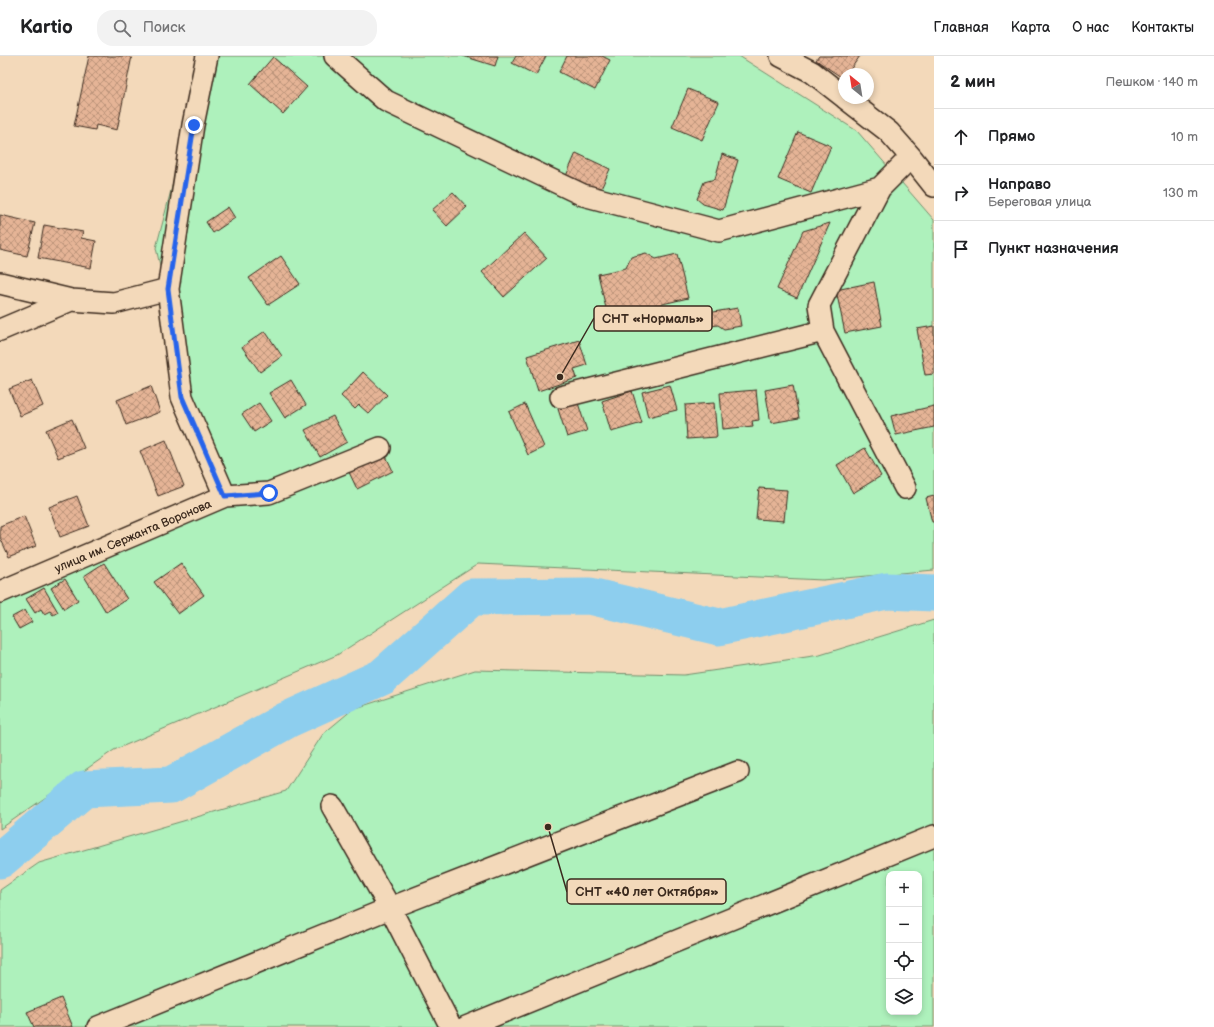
<!DOCTYPE html>
<html lang="ru">
<head>
<meta charset="utf-8">
<style>
  body { margin:0; font-family:"Balsamiq Sans",sans-serif; background:#f2f2f2; color:#202124 }
  .controls { position:absolute; right:12px; bottom:12px; display:grid; overflow:hidden; border-radius:8px; box-shadow:0 2px 6px #0003 }
  .controls button { width:36px; height:36px; display:grid; place-items:center; padding:0; border:0; border-bottom:1px solid #e0e0e0; background:#fff; color:#202124; font:20px sans-serif }
  .compass { position:absolute; left:838px; top:12px; width:36px; height:36px; border-radius:50%; background:#fff; box-shadow:0 2px 6px #0003; rotate:330deg }
  .stop { position:absolute; width:12px; height:12px; margin:-9px; border:3px solid #2563eb; border-radius:50%; background:#fff }
  .stop.end { background:#2563eb; border-color:#fff; box-shadow:0 1px 4px #0008 }
  .list { margin:0; padding:0; list-style:none }
  h2 { display:flex; justify-content:space-between; align-items:center; height:52px; margin:0; padding:0 16px; font-size:17px }
  h2 small { font-size:13px; font-weight:400; color:#757577 }
  .list li { display:grid; grid-template-columns:26px 1fr auto; gap:12px; align-items:center; box-sizing:border-box; height:56px; padding:0 16px; border-top:1px solid #e0e0e0 }
  .list b { display:block; font-size:15px; white-space:nowrap }
  .list p { margin:0; font-size:13px; white-space:nowrap; color:#757577 }
  .list em { font-size:13px; font-style:normal; color:#757577 }
  .icon { flex:none; width:22px; height:22px; fill:none; stroke:currentColor; stroke-width:2; stroke-linecap:round; stroke-linejoin:round }
  .map { position:relative; flex:none; width:934px; height:971px; overflow:hidden }
  header { display:flex; align-items:center; gap:24px; box-sizing:border-box; height:56px; padding:0 20px; background:#fff; border-bottom:1px solid #e0e0e0 }
  header strong { font-size:19px }
  nav { display:flex; gap:22px; margin-inline-start:auto; font-size:14px }
  .search { width:280px; height:36px; background:#f2f2f2; display:flex; align-items:center; gap:10px; box-sizing:border-box; padding:0 14px; border-radius:16px; color:#757577; font-size:15px }
  main { display:flex }
  aside { flex:1; background:#fff }
  .map>svg:first-child { display:block }
</style>
</head>
<body>
<header>
<strong>Kartio</strong>
<div class="search"><svg class="icon" aria-label="search" viewBox="0 0 24 24"><circle cx="10" cy="10" r="6"/><path d="M15 15l6 6"/></svg>Поиск</div>
<nav><a>Главная</a><a>Карта</a><a>О нас</a><a>Контакты</a></nav>
</header>
<main>
<div class="map">
<svg width="934" height="971" viewBox="0 0 934 971">
  <defs>
    <pattern id="building-cross-hatch" width="8" height="8" patternUnits="userSpaceOnUse"><rect width="8" height="8" fill="#e5b496"/><path d="M0 0l8 8M0 8l8-8" fill="none" stroke="#bb937a"/></pattern>
  </defs>
  <rect width="100%" height="100%" fill="#f3d9ba"/>
  <filter id="ink" filterUnits="userSpaceOnUse"><feTurbulence type="fractalNoise" baseFrequency=".025" numOctaves="2"/><feDisplacementMap in="SourceGraphic" scale="8" xChannelSelector="R" yChannelSelector="G"/><feConvolveMatrix kernelMatrix="1 2 1 2 8 2 1 2 1" color-interpolation-filters="sRGB"/></filter>
  <g filter="url(#ink)">
    <path fill="#aef1bc" stroke="#748e6d" fill-rule="evenodd" d="M206 0H739L857 75 934 164V514L823 524 478 508 337 599 114 694 0 773V534L215 451 156 192Z
      M934 564V971H0V834L39 807 286 735 323 678 353 653 475 614 684 619 820 599ZM889 818H919V956H889Z"/>
    <g fill="none" stroke-linecap="round" stroke-linejoin="round">
      <path stroke="#8dceee" stroke-width="37" d="M0 804 84 733 171 729 287 664 382 621 472 541 590 540 719 571 887 535 934 537"/>
    </g>
    <path fill="url(#building-cross-hatch)" stroke="#3b2a1e" d="M89 0H132L117 74 96 69 95 74 74 70Z
      M463 0H498L495 10Z
      M516 0H546L536 19 512 7Z
      M567 0H602L610 4 595 34 559 16Z
      M819 0H860L847 18H844V23L816 4Z
      M273 1 307 31 283 58 250 28Z
      M688 33 719 46 702 84 672 71Z
      M798 76 831 90 811 137 778 123Z
      M576 97 610 113 600 135 566 120Z
      M722 98 738 104 723 154 703 148 697 143 704 126 715 123Z
      M453 136 467 151 447 170 432 154Z
      M228 151 235 162 213 177 206 166Z
      M0 159 35 167 27 200 0 194Z
      M830 167 797 242 777 233 803 175Z
      M44 169 83 176 81 182 96 185 91 212 38 202Z
      M524 177 547 202 504 241 482 216Z
      M646 197 656 203 677 198 688 242 608 261 598 218 626 212 631 201Z
      M281 200 300 228 268 249 249 222Z
      M874 226 882 270 845 277 836 234Z
      M738 252 741 270 724 273 718 269 691 273 689 260Z
      M934 270V318L925 319 917 273Z
      M265 275 282 300 260 316 242 291Z
      M579 284 587 309 574 313 577 322 538 335 527 300Z
      M363 316 387 339 369 358 359 349 355 353 341 340Z
      M32 324 43 350 20 360 9 333Z
      M291 324 306 349 285 362 269 337Z
      M670 329 677 354 648 361 642 336Z
      M793 329 799 362 771 367 765 334Z
      M151 330 160 356 126 369 117 344Z
      M756 334 759 364 752 365 753 370 723 373 720 337Z
      M632 335 642 367 611 376 602 345Z
      M259 347 271 365 254 376 242 358Z
      M578 347 587 375 567 381 558 353Z
      M714 347 717 381 687 383 685 349Z
      M525 348 544 391 528 399 509 356Z
      M934 350V371L896 379 891 360Z
      M333 360 347 386 320 401 305 374Z
      M72 363 84 392 58 402 46 374Z
      M166 384 184 430 158 440 140 395Z
      M865 392 881 420 853 437 837 409Z
      M384 396 393 415 357 433 348 414Z
      M759 432 787 434 784 465 756 463Z
      M77 440 89 470 60 481 49 451Z
      M934 440V466H932L926 442Z
      M24 460 36 490 9 501 0 481V470Z
      M104 507 127 543 106 556 84 520Z
      M181 507 204 539 178 558 154 526Z
      M65 523 78 544 64 553 51 532Z
      M44 532 58 556 53 559 50 555 44 558 41 553 35 557 26 543Z
      M25 554 32 566 19 573 12 561Z
      M61 942 73 971H34L27 956Z"/>
    <g fill="none" stroke-linecap="round" stroke-linejoin="round">
      <g stroke="#3b2a1e" stroke-width="24">
        <path id="minor" d="M207 0 193 69 168 233 182 341 225 440
          M335 0 386 45 583 139 719 175 880 132
          M781 0 812 16 844 41
          M911 101 934 130
          M0 227 71 244 114 247 168 233
          M0 274 71 244
          M823 275 905 432
          M561 341 823 275 819 249 880 132 911 101 889 76 845 42
          M0 536 225 440 269 437 380 392
          M332 750 390 852 451 971
          M98 971 390 852 738 716
          M466 971 934 780"/>
      </g>
      <use href="#minor" stroke="#f3d9ba" stroke-width="21"/>
    </g>
  </g>
  <g fill="none" stroke-linecap="round" stroke-linejoin="round" filter="url(#ink)">
    <path stroke="#2563eb" stroke-width="5" d="M194 69 168 233 182 341 225 440 269 437"/>
  </g>
  <g text-anchor="middle" stroke-width="4" stroke-linejoin="round" paint-order="stroke">
    <g font-size="12" fill="#3b2a1e" stroke="#f3d9ba">
      <text transform="translate(133 480) rotate(-23)" y="4">улица им. Сержанта Воронова</text>
    </g>
  </g>
  <path fill="none" stroke="#3b2a1e" stroke-width="1.5" d="M560 321L594 262M548 771L567 836"/>
  <g fill="#3b2a1e" stroke="#f3d9ba" stroke-width="1.5">
    <circle cx="560" cy="321" r="4"/>
    <circle cx="548" cy="771" r="4"/>
  </g>
  <g fill="#f3d9ba" stroke="#3b2a1e" stroke-width="1.5">
    <rect x="594" y="250" width="118" height="25" rx="4"/>
    <rect x="567" y="823" width="159" height="25" rx="4"/>
  </g>
  <g font-size="13" text-anchor="middle" font-weight="bold" fill="#3b2a1e">
    <text x="653" y="267">СНТ «Нормаль»</text>
    <text x="647" y="840">СНТ «40 лет Октября»</text>
  </g>
</svg>
<div class="controls">
<button>+</button>
<button>−</button>
<button><svg class="icon" aria-label="locate" viewBox="0 0 24 24"><circle cx="12" cy="12" r="6"/><path d="M12 2v4M12 18v4M2 12h4M18 12h4"/></svg></button>
<button><svg class="icon" aria-label="layers" viewBox="0 0 24 24"><path d="M12 4l9 5-9 5-9-5zM3 14l9 5 9-5"/></svg></button>
</div>
<svg class="compass" viewBox="-18 -18 36 36"><path d="M0-13l5 13h-10z" fill="#e53935"/><path d="M0 13l5-13h-10z" fill="#757577"/></svg>
<div class="stop" style="left:269px;top:437px"></div>
<div class="stop end" style="left:194px;top:69px"></div>
</div>
<aside>
<h2>2 мин<small>Пешком · 140 m</small></h2>
<ul class="list">
<li><svg class="icon" aria-label="ahead" viewBox="0 0 24 24"><path d="M12 20V5M6 11l6-6 6 6"/></svg><div><b>Прямо</b></div><em>10 m</em></li>
<li><svg class="icon" aria-label="right" viewBox="0 0 24 24"><path d="M7 20v-9h11M14 6l5 5-5 5"/></svg><div><b>Направо</b><p>Береговая улица</p></div><em>130 m</em></li>
<li><svg class="icon" aria-label="arrive" viewBox="0 0 24 24"><path d="M6 21V4h12l-3 4 3 4H6"/></svg><div><b>Пункт назначения</b></div></li>
</ul>
</aside>
</main>
</body>
</html>
